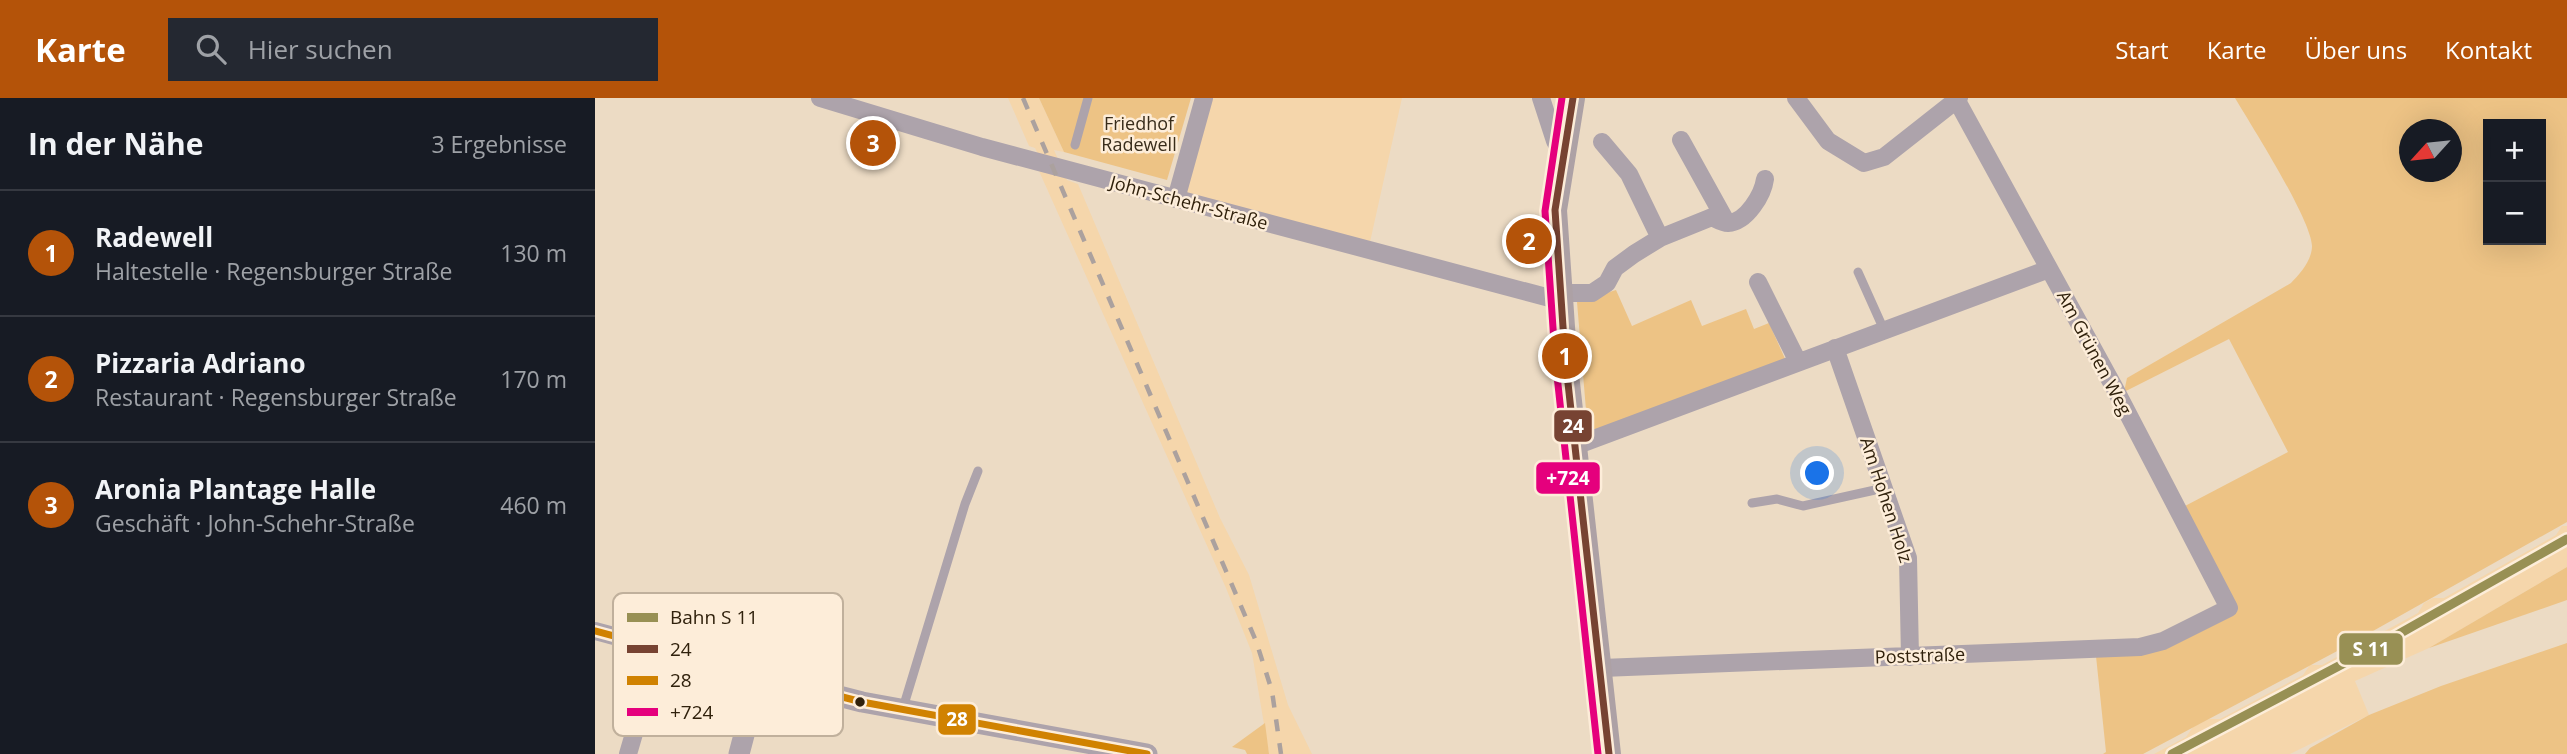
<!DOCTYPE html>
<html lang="de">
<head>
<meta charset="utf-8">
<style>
  body { margin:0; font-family:"Open Sans",sans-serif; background:#242831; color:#f1f3f6 }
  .controls { position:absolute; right:21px; top:21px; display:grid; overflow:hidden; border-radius:0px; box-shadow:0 7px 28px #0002 }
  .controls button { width:63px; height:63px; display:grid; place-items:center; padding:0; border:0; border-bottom:2px solid #363941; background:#171b24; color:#f1f3f6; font:35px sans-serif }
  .compass { position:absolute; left:1804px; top:21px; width:63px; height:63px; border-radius:50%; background:#171b24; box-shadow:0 7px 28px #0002; rotate:243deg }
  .you { position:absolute; left:1223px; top:376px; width:24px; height:24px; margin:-18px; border:5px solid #fff; border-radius:50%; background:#1a73e8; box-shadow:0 0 0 10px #1a73e833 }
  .badge { display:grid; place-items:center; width:46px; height:46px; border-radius:50%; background:#b45309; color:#fff; font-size:23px; font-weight:700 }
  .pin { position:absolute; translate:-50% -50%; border:4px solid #fff; box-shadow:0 2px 7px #0006 }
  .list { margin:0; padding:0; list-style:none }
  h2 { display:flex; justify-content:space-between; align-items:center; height:91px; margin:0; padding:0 28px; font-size:30px }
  h2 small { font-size:23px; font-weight:400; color:#9ea1a6 }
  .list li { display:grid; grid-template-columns:46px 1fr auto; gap:21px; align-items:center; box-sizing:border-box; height:126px; padding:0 28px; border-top:2px solid #363941 }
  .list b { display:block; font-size:26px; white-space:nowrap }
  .list p { margin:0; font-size:23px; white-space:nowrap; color:#9ea1a6 }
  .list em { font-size:23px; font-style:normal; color:#9ea1a6 }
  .icon { flex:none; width:38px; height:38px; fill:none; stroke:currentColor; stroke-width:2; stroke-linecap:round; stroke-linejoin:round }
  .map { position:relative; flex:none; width:1972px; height:656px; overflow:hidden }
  header { display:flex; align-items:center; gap:42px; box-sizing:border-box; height:98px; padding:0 35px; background:#b45309; color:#fff }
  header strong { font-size:33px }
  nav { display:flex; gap:38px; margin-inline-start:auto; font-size:24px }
  .search { width:490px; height:63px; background:#242831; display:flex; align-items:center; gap:18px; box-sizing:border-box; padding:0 24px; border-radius:0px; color:#9ea1a6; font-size:26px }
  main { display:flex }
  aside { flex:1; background:#171b24 }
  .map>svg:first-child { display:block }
</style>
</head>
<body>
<header>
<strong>Karte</strong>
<div class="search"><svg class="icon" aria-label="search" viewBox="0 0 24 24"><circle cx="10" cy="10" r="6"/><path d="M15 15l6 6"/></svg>Hier suchen</div>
<nav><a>Start</a><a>Karte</a><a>Über uns</a><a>Kontakt</a></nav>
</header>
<main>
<aside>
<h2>In der Nähe<small>3 Ergebnisse</small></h2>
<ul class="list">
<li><span class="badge">1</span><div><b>Radewell</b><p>Haltestelle · Regensburger Straße</p></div><em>130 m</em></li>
<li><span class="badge">2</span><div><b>Pizzaria Adriano</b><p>Restaurant · Regensburger Straße</p></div><em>170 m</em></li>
<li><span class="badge">3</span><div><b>Aronia Plantage Halle</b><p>Geschäft · John-Schehr-Straße</p></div><em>460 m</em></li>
</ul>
</aside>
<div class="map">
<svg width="1972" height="656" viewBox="0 0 1972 656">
  <rect width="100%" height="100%" fill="#ecdbc4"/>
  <path fill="#f5d6ab" d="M413 0H444L469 54 459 52 472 82 483 86 625 420 654 477 693 607 717 656H674L657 555 631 490 444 73 452 75 440 50 434 48Z
    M609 0H807L773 153 581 101Z
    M1967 428H1972V469L1834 550 1760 583 1774 617 1695 656H1559L1591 639 1598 629 1614 621H1625L1708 577 1715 567H1727L1823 515 1829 505 1838 500H1849L1961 437Z"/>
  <path fill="#edc385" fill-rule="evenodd" d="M444 0H596L572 82 469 54Z
    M1640 0H1972V424L1746 551 1548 656H1508L1511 654 1501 558 1567 552 1643 512 1590 408 1693 354 1634 241 1529 294 1532 280 1696 185C1705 176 1717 162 1717 148 1716 121 1656 27 1640 0ZM1893 26H1946V142H1893ZM1814 32H1856V74H1814Z
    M1021 192 1037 228 1096 202 1107 228 1151 211 1159 231 1174 225 1191 263 993 336 982 204Z
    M1972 469V502L1834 550Z
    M1972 545V656H1710L1715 650 1774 617 1846 588Z
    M670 625 674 656H652L650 652 637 649Z"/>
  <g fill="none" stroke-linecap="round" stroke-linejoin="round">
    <path stroke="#ada3ab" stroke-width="9" d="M480 47 493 0
      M1263 174 1289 232
      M1157 405 1182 401 1208 408 1289 390
      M308 610 370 406 383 373"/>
    <path stroke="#ada3ab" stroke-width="18" d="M225 0 387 49 966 203
      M946 0 960 43 968 57
      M1201 0 1233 43 1269 65 1289 59 1364 0
      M1086 42 1132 125
      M1007 44 1034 76 1065 140
      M581 101 609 0
      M1163 184 1203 264
      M965 195H997L1012 185 1020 170 1039 156 1065 140 1117 119C1121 121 1128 125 1133 125 1152 124 1168 96 1170 81
      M1240 250 1313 460 1315 559
      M980 348 1454 171
      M0 533 156 575 173 587
      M1007 570 1545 549 1568 543 1634 510 1519 289 1361 1
      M33 656 64 550"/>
    <path stroke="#ada3ab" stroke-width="21" d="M144 656 154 618 166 592 189 584 267 604 552 656"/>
    <path stroke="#ada1a5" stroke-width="24" d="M978 0 960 112 970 258 1014 656"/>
    <path stroke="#aba19e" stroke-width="4.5" stroke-dasharray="12 12" stroke-linecap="butt" d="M428 0 661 543 677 593 686 656"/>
    <g stroke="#fdedd9" stroke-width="12">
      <path id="bus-1" d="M978 0 960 112 970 258 1014 656"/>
    </g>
    <g stroke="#fdedd9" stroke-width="12">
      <path id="bus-2" d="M0 533 156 575 173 587
        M173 587 189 584 267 604 552 656"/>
    </g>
    <g stroke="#fdedd9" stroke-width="12">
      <path id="bus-3" d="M967 0 950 113 960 259 1003 656"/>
    </g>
    <use href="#bus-1" stroke="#774332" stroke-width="7"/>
    <use href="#bus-2" stroke="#d08201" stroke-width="7"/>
    <use href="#bus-3" stroke="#e5007d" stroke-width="7"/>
    <g stroke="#fdedd9" stroke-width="14">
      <path id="rail-1" d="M1577 656 1795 541 1972 441"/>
    </g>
    <use href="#rail-1" stroke="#989054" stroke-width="9"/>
  </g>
  <circle fill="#30210c" stroke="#fdedd9" stroke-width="2.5" cx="265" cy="604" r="6"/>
  <g text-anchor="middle" stroke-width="5" stroke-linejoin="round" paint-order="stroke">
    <g font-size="18" fill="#382c1a" stroke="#fdedd9">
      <text x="544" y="32">Friedhof<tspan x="544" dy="21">Radewell</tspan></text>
    </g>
    <g font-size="18" fill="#30210c" stroke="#fdedd9">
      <text transform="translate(594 105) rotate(15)" y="6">John-Schehr-Straße</text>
      <text transform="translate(1499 255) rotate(62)" y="6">Am Grünen Weg</text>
      <text transform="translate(1291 402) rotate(72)" y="6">Am Hohen Holz</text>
      <text transform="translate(1325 558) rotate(-2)" y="6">Poststraße</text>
    </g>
  </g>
  <rect x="18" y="495" width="230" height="143" rx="10" fill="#fdedd9" stroke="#c0b09c" stroke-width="2"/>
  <rect x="32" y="515" width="31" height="9" fill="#989054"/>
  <rect x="32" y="547" width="31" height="8" fill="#774332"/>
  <rect x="32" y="578" width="31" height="9" fill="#d08201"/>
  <rect x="32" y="610" width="31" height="8" fill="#e5007d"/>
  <g font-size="19" fill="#30210c">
    <text x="75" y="526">Bahn S 11</text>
    <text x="75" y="558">24</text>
    <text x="75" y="589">28</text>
    <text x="75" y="621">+724</text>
  </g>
  <g stroke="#fdedd9" stroke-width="2.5">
    <rect x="958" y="311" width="40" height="34" rx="7" fill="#774332"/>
    <rect x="940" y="363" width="66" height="34" rx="7" fill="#e5007d"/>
    <rect x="1743" y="534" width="66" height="34" rx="7" fill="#989054"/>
    <rect x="342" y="605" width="40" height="33" rx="7" fill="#d08201"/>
  </g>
  <g font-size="19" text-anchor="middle" font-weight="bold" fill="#fff">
    <text x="978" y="335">24</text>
    <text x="973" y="387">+724</text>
    <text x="1776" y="558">S 11</text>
    <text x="362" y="628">28</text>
  </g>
</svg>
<div class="controls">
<button>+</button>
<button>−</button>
</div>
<svg class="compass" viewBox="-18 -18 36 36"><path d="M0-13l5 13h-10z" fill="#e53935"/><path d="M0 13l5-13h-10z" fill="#9ea1a6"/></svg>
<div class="you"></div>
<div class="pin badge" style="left:970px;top:258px">1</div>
<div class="pin badge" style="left:934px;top:143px">2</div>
<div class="pin badge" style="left:278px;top:45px">3</div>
</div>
</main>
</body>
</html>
